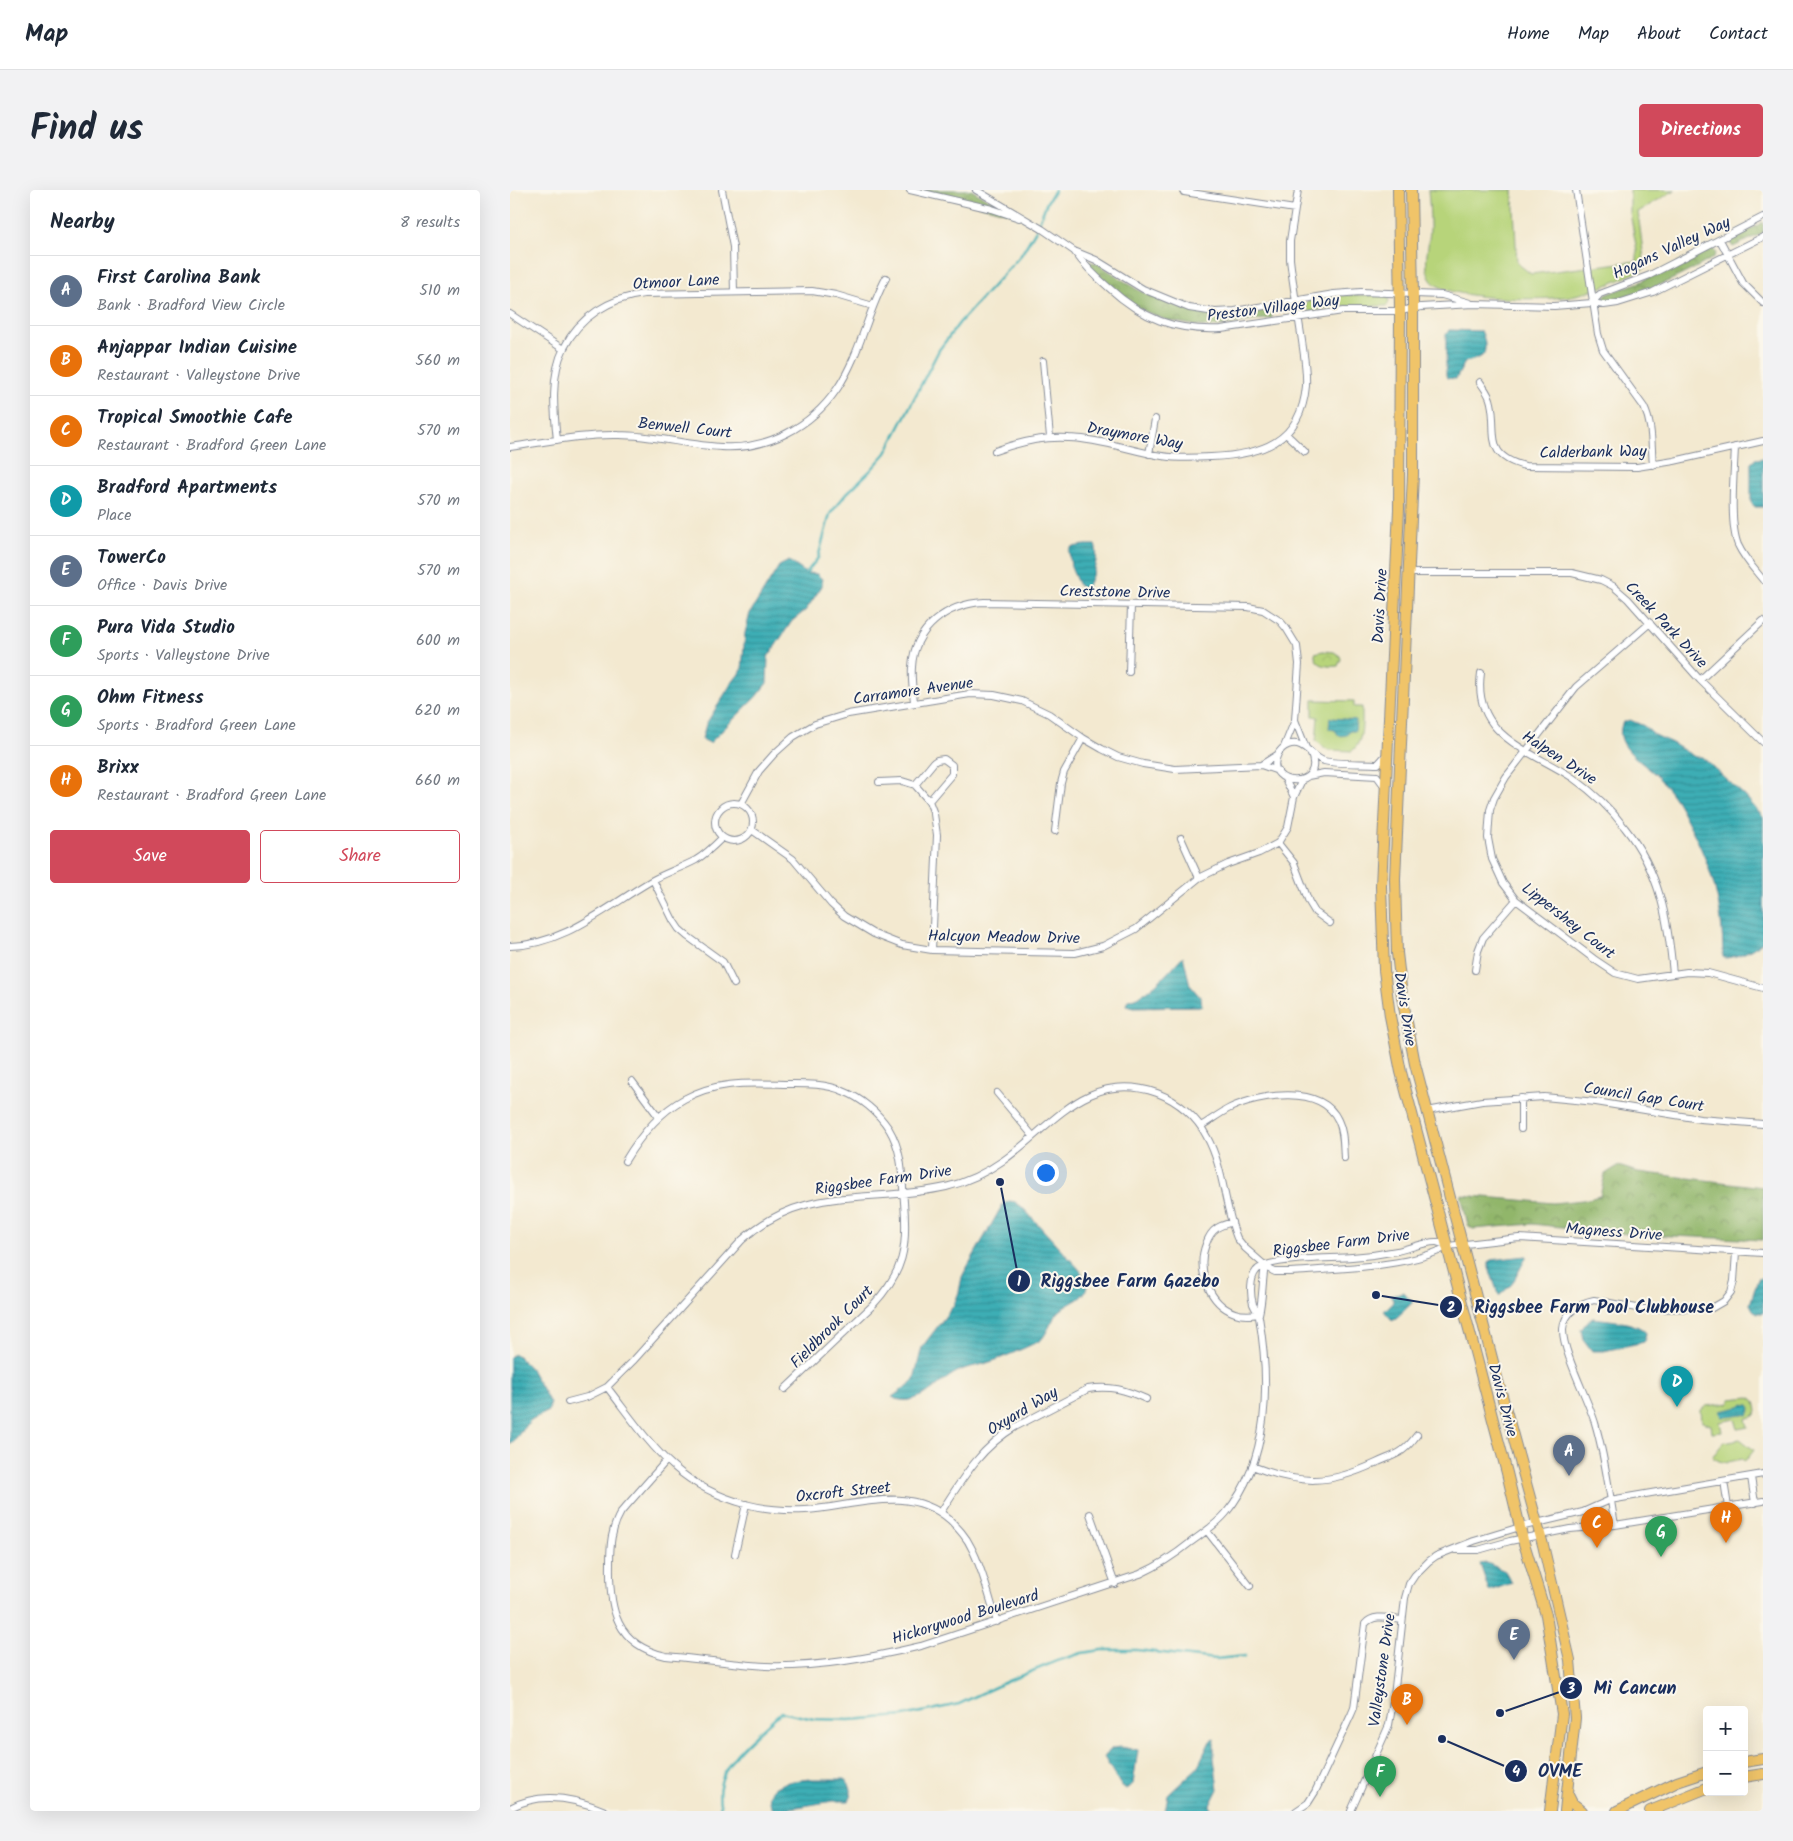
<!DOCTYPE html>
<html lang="en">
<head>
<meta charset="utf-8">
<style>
  body { margin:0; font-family:Kalam,sans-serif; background:#f2f2f3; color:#1f2937 }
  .controls { position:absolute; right:15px; bottom:15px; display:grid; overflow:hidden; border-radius:5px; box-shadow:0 5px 20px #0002 }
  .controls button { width:45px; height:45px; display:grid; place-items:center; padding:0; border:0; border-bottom:1px solid #e0e1e3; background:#fff; color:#1f2937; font:25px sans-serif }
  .you { position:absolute; left:535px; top:982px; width:18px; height:18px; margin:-12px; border:4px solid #fff; border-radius:50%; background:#1a73e8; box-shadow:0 0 0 8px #1a73e833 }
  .badge { display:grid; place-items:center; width:32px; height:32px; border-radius:50%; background:#d1495b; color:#fff; font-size:16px; font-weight:700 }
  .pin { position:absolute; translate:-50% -41px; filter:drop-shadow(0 1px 2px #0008) }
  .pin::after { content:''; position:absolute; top:26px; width:18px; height:15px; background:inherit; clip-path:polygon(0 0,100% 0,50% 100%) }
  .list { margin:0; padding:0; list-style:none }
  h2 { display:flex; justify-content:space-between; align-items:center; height:65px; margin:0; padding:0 20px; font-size:21px }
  h2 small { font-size:16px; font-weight:400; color:#747a83 }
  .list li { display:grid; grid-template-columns:32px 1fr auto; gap:15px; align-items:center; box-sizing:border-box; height:70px; padding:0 20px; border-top:1px solid #e0e1e3 }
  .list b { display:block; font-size:19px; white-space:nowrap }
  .list p { margin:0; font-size:16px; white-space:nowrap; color:#747a83 }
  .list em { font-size:16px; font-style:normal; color:#747a83 }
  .actions { display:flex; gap:10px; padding:15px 20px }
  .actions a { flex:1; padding:11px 0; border:1px solid #d1495b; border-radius:5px; text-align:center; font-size:18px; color:#d1495b }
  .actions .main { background:#d1495b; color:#fff }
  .map { position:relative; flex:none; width:1253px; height:1621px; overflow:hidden; border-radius:5px }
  header { display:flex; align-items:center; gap:30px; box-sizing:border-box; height:70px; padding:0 25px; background:#fff; border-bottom:1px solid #e0e1e3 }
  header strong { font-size:24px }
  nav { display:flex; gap:28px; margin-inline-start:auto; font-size:18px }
  .intro { display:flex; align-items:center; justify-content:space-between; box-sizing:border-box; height:120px; padding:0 30px }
  h1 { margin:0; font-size:35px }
  .button { padding:12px 22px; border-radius:5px; background:#d1495b; color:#fff; font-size:18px; font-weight:700 }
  main { display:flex; gap:30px; padding:0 30px }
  aside { flex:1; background:#fff; border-radius:5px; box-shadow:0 5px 20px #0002 }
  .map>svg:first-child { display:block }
</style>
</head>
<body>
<header>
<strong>Map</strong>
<nav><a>Home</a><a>Map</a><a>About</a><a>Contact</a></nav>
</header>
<div class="intro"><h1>Find us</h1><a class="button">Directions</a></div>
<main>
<aside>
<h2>Nearby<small>8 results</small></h2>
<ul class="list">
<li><span class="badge" style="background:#5c6f8a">A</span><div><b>First Carolina Bank</b><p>Bank · Bradford View Circle</p></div><em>510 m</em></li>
<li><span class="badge" style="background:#e8710a">B</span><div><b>Anjappar Indian Cuisine</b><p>Restaurant · Valleystone Drive</p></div><em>560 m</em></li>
<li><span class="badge" style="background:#e8710a">C</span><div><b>Tropical Smoothie Cafe</b><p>Restaurant · Bradford Green Lane</p></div><em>570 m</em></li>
<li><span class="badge" style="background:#0f9aa8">D</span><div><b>Bradford Apartments</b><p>Place</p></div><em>570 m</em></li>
<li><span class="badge" style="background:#5c6f8a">E</span><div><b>TowerCo</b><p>Office · Davis Drive</p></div><em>570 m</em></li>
<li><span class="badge" style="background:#2e9e5b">F</span><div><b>Pura Vida Studio</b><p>Sports · Valleystone Drive</p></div><em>600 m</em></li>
<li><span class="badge" style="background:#2e9e5b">G</span><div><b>Ohm Fitness</b><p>Sports · Bradford Green Lane</p></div><em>620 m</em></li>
<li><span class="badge" style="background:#e8710a">H</span><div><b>Brixx</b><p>Restaurant · Bradford Green Lane</p></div><em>660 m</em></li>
</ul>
<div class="actions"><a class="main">Save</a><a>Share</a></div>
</aside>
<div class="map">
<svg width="1253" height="1621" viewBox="0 0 1253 1621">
  <defs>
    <pattern id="forest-crowns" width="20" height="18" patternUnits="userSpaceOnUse" patternTransform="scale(1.25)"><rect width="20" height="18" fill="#91b66a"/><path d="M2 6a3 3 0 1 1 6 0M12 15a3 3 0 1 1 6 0" fill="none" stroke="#76945a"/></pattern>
    <pattern id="park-crowns" width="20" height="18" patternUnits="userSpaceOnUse" patternTransform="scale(1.25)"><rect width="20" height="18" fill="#b7d47a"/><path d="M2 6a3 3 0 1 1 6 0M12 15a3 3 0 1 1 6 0" fill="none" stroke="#9db66c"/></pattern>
    <pattern id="water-rules" width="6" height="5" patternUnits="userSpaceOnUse" patternTransform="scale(1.25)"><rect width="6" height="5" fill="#3daeb5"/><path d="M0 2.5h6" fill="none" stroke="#328e96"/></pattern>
  </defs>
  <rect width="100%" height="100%" fill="#fbf7ec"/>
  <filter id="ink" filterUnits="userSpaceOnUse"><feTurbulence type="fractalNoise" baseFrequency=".02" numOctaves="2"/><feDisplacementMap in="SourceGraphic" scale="10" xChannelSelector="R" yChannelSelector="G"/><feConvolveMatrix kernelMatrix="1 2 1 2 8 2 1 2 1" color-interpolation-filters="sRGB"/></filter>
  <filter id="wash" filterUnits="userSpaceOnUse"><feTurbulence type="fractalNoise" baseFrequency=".0096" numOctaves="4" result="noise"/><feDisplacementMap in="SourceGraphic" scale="20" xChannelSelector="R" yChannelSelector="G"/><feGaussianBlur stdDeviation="1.12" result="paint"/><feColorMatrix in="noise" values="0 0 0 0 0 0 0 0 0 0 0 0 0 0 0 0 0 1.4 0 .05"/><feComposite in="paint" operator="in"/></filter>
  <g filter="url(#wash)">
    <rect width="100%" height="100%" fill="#f3e9d0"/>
    <path fill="#b7d47a" stroke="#69826c" d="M918 0H1003L1007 73 1021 84 1127 71V61L1120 23V0H1165L1128 22 1135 78C1113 89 1086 101 1061 106 1036 111 935 111 921 90 911 74 921 52 920 34 920 23 919 11 918 0Z
      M832 105H877L879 110 877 116H823L800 122 795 117 796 113 798 111Z
      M803 510 844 511V517H852C852 533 854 551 842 561L818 560 806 551 808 527 803 526Z
      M1240 1207 1245 1211 1247 1221 1244 1226 1236 1229 1238 1237 1228 1239 1225 1229 1210 1232 1212 1242 1202 1243 1201 1235 1192 1232 1191 1220 1196 1216 1220 1213V1209Z
      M1230 1249 1244 1260 1238 1268 1234 1271 1232 1269 1218 1272 1217 1273 1209 1271 1202 1267 1214 1252Z"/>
    <path fill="url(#forest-crowns)" stroke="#567264" d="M410 0H461L507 25Z
      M1253 32V43L1223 57 1220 53 1224 49Z
      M1200 57 1203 59 1206 63 1204 67C1183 81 1117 113 1093 111L1091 109 1095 105 1130 92Z
      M579 72 587 73 626 99 655 112 679 120 725 124 761 119 762 128 701 137 687 136 656 130 627 118 578 76Z
      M1108 976 1128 982 1253 997V1050L1118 1044 1022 1034 963 1039 958 1035 951 1005 1043 1013 1073 1010 1090 1006 1095 984Z"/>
    <path fill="url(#park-crowns)" stroke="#69826c" d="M813 461 824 462 830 466 831 469 828 476C818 477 804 476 805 463Z"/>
    <path fill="url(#water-rules)" stroke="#2c6e8a" d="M939 140 971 141C974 146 978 160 972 166 968 169 960 171 955 172L946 189 937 188 936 185V145Z
      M1253 268V317H1245L1241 313V273L1245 269Z
      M575 355H585C590 367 582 388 576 399L569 396 561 377 559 361 562 357Z
      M279 371 296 383 307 384 312 389V396L296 420 282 431 258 467 257 493 245 508 200 553 192 549 196 534 221 494 232 480 235 443 240 423 269 376Z
      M820 527 822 528 846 530 845 541H839L837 545 829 546 825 540 819 539Z
      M1120 530 1134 536 1143 544 1162 553 1185 567H1192L1236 607 1253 627V751C1243 760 1229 767 1215 768L1213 767C1213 717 1203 680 1180 636 1174 625 1169 613 1161 603 1156 596 1150 589 1144 583 1130 571 1102 554 1113 532Z
      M673 766 680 795 691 808 692 816 620 817 616 815 618 810C640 805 658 782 673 766Z
      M499 1011 505 1012 512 1017 569 1079 578 1093C574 1111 564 1109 551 1120 542 1127 539 1141 531 1150 513 1159 493 1168 474 1174 466 1176 458 1177 451 1180 431 1188 407 1221 382 1207L400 1194 404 1189 412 1157 444 1115 449 1102 452 1087 455 1081 493 1014Z
      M1017 1066 1002 1094 989 1106 979 1078V1073L981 1070Z
      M1253 1087V1123H1246L1243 1120 1240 1114 1248 1089Z
      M893 1102 903 1112 883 1131 874 1121 883 1112 882 1105Z
      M1083 1128C1097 1130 1129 1132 1136 1143L1134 1152 1094 1161H1082L1073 1149 1071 1140 1077 1132Z
      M4 1164 7 1165 21 1179 40 1213C41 1225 29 1224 21 1230 13 1237 8 1247 0 1255V1167Z
      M1233 1214 1239 1215 1241 1218 1238 1225 1231 1224 1212 1227 1210 1221 1230 1217Z
      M977 1373 995 1381 1002 1393 979 1401 970 1374Z
      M704 1549V1568L708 1599 700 1615 701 1621H655L658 1605 687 1578 700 1551Z
      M611 1557 628 1560 623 1594 616 1599 610 1594 594 1567 602 1558Z
      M300 1589H334C342 1594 343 1603 338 1611H323L264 1621C247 1593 282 1591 300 1589Z"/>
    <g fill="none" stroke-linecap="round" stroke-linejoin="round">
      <path stroke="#3daeb5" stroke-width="2.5" d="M296 383 308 368 320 324 336 304 360 281 376 263 429 160 450 132 511 65 526 40 537 12 545 0
        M211 1621C210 1613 208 1605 210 1597 215 1566 249 1543 271 1522L304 1529 339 1530 393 1526 449 1514 498 1491 547 1471 572 1463 592 1460H627L706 1469 735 1466"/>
    </g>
  </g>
  <g filter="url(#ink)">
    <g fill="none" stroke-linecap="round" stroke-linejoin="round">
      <g stroke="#878c97" stroke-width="8">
        <path id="street" d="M212 0 223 57 224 102
          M400 0 482 19 509 28
          M466 0 532 39 564 61 586 70 633 99 679 118 705 122 725 121 824 104 851 102 932 105 960 113
          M1066 0 1088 144 1093 160 1134 217C1143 236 1141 254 1143 275
          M674 2 785 19
          M1210 50 1233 93 1253 113
          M564 61C574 75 585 86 598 97 633 129 664 141 711 139L833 121H890L911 117 963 114 1044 116 1082 113 1094 115 1108 113 1143 102 1253 47
          M1082 113 1090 104 1140 85 1253 27
          M0 124 53 159
          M533 171 540 247
          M970 192C974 198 980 205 981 213 988 243 972 265 1015 276L1127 277 1164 271 1253 251
          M776 244 795 262
          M47 250C44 222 40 185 54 158 69 127 100 108 134 104L302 101 326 105 363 116
          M0 257C36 252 73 244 109 245 143 245 177 255 211 257 257 260 301 237 327 199 350 165 357 123 376 88
          M1225 257C1224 283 1219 333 1228 355 1234 368 1244 379 1253 390
          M485 261C509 252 533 246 559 248 591 249 621 261 652 266 668 269 685 268 701 267 750 265 791 253 796 196 797 181 794 166 792 151 788 124 783 96 780 69V51L788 0
          M639 264 645 229
          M899 383H1062L1091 390 1103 396 1118 409 1190 490 1253 552
          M1140 433 1066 497 996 587 984 608 980 620 978 648 982 669 993 693 1006 710 1084 769 1105 783 1128 789 1177 782 1198 783 1253 798
          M619 482 621 415
          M971 483C962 546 1020 560 1063 588 1083 602 1101 619 1115 638 1150 682 1158 729 1163 784
          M1190 490 1253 431
          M404 512C403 501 401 489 402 477 404 438 437 414 474 412L738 417 753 420 770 431 776 438 787 456 789 474 785 530 774 557
          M785 530 796 558
          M800 562C818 600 754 598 767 566 769 561 773 557 778 555 794 549 801 567 814 571 825 574 855 573 868 574L876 565
          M751 575 767 565
          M798 586 814 583 867 586 875 597
          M775 589 784 607
          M369 592 392 591 405 595 419 611 424 624 427 645 422 760
          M405 595 424 572 427 570 434 569 442 575V584L419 611
          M205 632a19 19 0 1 1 38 0a19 19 0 1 1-38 0Z
          M231 614 249 581 264 564 283 547 305 534 338 524 460 504 484 505 512 511 539 524 573 548 592 559 608 567 633 574 665 579 751 575 768 581
          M242 640 283 669 321 714 334 726 364 744 392 755 422 760 565 763 593 756 626 739 689 688 718 674 749 663 768 653 778 637 784 607 792 590
          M545 641 551 593 554 582 573 548
          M671 648 689 688
          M768 653 784 673 799 712 805 722 820 733
          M143 690 163 730 169 739 177 746 213 772 224 794
          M0 756C54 755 96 717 141 691 155 683 171 678 186 670 196 664 204 656 212 648
          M965 780 968 761 973 748 1006 710
          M122 891 148 926
          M487 903 523 946
          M1011 908V939
          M917 921 972 911 1034 907 1086 912 1190 929 1253 934
          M691 936C701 930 710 923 720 918 749 904 811 894 828 930 834 942 833 955 834 968
          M115 971C130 946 148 923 174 909 206 891 238 893 274 894 293 894 315 893 333 901 351 908 368 922 379 939 393 962 392 987 394 1012 398 1058 394 1082 362 1116L275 1199
          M722 1032C717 1034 711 1035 707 1038 701 1042 698 1048 696 1054 686 1079 699 1114 725 1123 733 1126 741 1125 749 1124
          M749 1124C753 1108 752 1092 755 1076
          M97 1197C139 1251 164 1295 235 1314 254 1319 275 1321 295 1320 344 1317 398 1293 440 1330 448 1338 456 1346 461 1357 473 1379 479 1407 487 1432
          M58 1212 77 1207 97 1197 123 1171 232 1050C295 993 362 1014 436 997 457 992 477 982 494 970 543 935 578 879 647 903 668 911 687 927 697 947 714 978 714 1016 727 1048L735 1058 759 1079 765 1082H780C820 1079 906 1077 938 1056L1009 1048 1253 1063
          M156 1271 111 1322C101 1339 100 1355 100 1374 99 1419 106 1455 156 1466 189 1469 222 1474 256 1476 307 1478 361 1468 411 1456L630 1384C648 1376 665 1365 681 1352 693 1343 706 1335 716 1323 760 1270 760 1192 749 1127 748 1122 745 1119 743 1114 740 1105 740 1088 746 1081 757 1067 822 1069 842 1067 857 1066 872 1064 887 1061 897 1059 918 1051 927 1052 931 1053 935 1055 938 1056
          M742 1276C791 1295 819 1295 866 1273 886 1264 893 1264 907 1245
          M1241 1287 1245 1313
          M1214 1291 1218 1317
          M431 1322C452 1289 470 1258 505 1237L578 1199C600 1195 616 1200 636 1209
          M580 1324 605 1394
          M1105 1335C1099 1301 1095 1266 1085 1233 1078 1209 1052 1161 1053 1139 1054 1123 1069 1113 1084 1110L1132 1119 1202 1118 1214 1111 1221 1102 1224 1091 1226 1062
          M697 1341 740 1396
          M946 1360H968L1000 1351 1060 1339 1105 1335 1253 1311
          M225 1364 236 1314
          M0 1618C30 1601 65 1608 95 1621
          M786 1621 798 1613 805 1602 841 1525 844 1518 855 1434C864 1423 880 1429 892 1430
          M841 1621 879 1535 884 1506 895 1408 899 1394 905 1385 919 1371 926 1366 964 1351 1010 1337 1073 1322 1100 1310 1253 1284"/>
      </g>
      <g stroke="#878c97" stroke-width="12">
        <path id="primary" d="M888 0 890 121 889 319 871 696 874 780 880 826 891 882 997 1283 1013 1350 1036 1425 1052 1524 1040 1621
          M901 0 903 104V284L885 689 887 763 892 806 905 874 988 1191 1033 1355 1060 1470 1065 1528 1055 1621
          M1234 1572 1253 1569
          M1234 1587 1253 1584
          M1057 1603 1062 1613 1072 1621
          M1107 1621 1167 1592 1197 1582
          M1140 1621 1197 1598"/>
      </g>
      <use href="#street" stroke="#fff" stroke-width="6"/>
      <use href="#primary" stroke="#f0c469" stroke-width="10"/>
    </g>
  </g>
  <g text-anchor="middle" stroke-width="4" stroke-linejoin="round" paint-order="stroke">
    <g font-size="16" fill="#1b2f5e" stroke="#fbf7ec">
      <text transform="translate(1161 57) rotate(-25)" y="6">Hogans Valley Way</text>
      <text transform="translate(166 91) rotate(-3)" y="6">Otmoor Lane</text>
      <text transform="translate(763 117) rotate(-7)" y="6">Preston Village Way</text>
      <text transform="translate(175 237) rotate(6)" y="6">Benwell Court</text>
      <text transform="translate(625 245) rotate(10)" y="6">Draymore Way</text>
      <text transform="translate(1083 261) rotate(-1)" y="6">Calderbank Way</text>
      <text transform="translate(605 401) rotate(1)" y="6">Creststone Drive</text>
      <text transform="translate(869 416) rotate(-87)" y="6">Davis Drive</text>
      <text transform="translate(1157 434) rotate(47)" y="6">Creek Park Drive</text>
      <text transform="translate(403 500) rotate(-8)" y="6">Carramore Avenue</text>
      <text transform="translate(1050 567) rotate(33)" y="6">Halpen Drive</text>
      <text transform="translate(1059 730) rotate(38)" y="6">Lippershey Court</text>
      <text transform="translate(494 746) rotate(1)" y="6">Halcyon Meadow Drive</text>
      <text transform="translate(896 819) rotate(81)" y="6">Davis Drive</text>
      <text transform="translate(1134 906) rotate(9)" y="6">Council Gap Court</text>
      <text transform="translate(373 989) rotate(-8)" y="6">Riggsbee Farm Drive</text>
      <text transform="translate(1104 1041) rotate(4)" y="6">Magness Drive</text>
      <text transform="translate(831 1052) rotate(-7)" y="6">Riggsbee Farm Drive</text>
      <text transform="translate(321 1136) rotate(-45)" y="6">Fieldbrook Court</text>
      <text transform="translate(994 1210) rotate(75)" y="6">Davis Drive</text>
      <text transform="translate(512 1220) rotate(-31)" y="6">Oxyard Way</text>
      <text transform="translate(333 1301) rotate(-6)" y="6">Oxcroft Street</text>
      <text transform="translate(455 1426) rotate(-17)" y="6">Hickorywood Boulevard</text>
      <text transform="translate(871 1480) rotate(-82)" y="6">Valleystone Drive</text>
    </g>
  </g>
  <path fill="none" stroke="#1b2f5e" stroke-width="2" d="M490 992L509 1091M866 1105L941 1117M990 1523L1061 1498M932 1549L1006 1581"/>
  <g fill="#1b2f5e" stroke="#fbf7ec" stroke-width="2">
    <circle cx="490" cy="992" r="5"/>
    <circle cx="866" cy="1105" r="5"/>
    <circle cx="990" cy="1523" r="5"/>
    <circle cx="932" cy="1549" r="5"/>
    <circle cx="509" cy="1091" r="12"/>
    <circle cx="941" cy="1117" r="12"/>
    <circle cx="1061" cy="1498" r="12"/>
    <circle cx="1006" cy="1581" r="12"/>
  </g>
  <g font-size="15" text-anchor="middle" font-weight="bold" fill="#fff">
    <text x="509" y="1096">1</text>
    <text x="941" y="1122">2</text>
    <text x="1061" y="1503">3</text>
    <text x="1006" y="1586">4</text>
  </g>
  <g font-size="18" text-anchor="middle" font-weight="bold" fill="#1b2f5e" stroke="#fbf7ec" stroke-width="4" stroke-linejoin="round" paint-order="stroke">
    <text x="620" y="1097">Riggsbee Farm Gazebo</text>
    <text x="1084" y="1123">Riggsbee Farm Pool Clubhouse</text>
    <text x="1125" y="1504">Mi Cancun</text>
    <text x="1050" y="1587">OVME</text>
  </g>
</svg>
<div class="controls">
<button>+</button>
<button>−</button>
</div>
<div class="you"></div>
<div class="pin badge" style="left:1059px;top:1286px;background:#5c6f8a">A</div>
<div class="pin badge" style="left:897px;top:1535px;background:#e8710a">B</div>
<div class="pin badge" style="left:1087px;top:1358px;background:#e8710a">C</div>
<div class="pin badge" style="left:1167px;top:1217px;background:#0f9aa8">D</div>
<div class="pin badge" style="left:1004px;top:1470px;background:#5c6f8a">E</div>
<div class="pin badge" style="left:870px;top:1607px;background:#2e9e5b">F</div>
<div class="pin badge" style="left:1151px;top:1367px;background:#2e9e5b">G</div>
<div class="pin badge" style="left:1216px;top:1353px;background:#e8710a">H</div>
</div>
</main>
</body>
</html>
